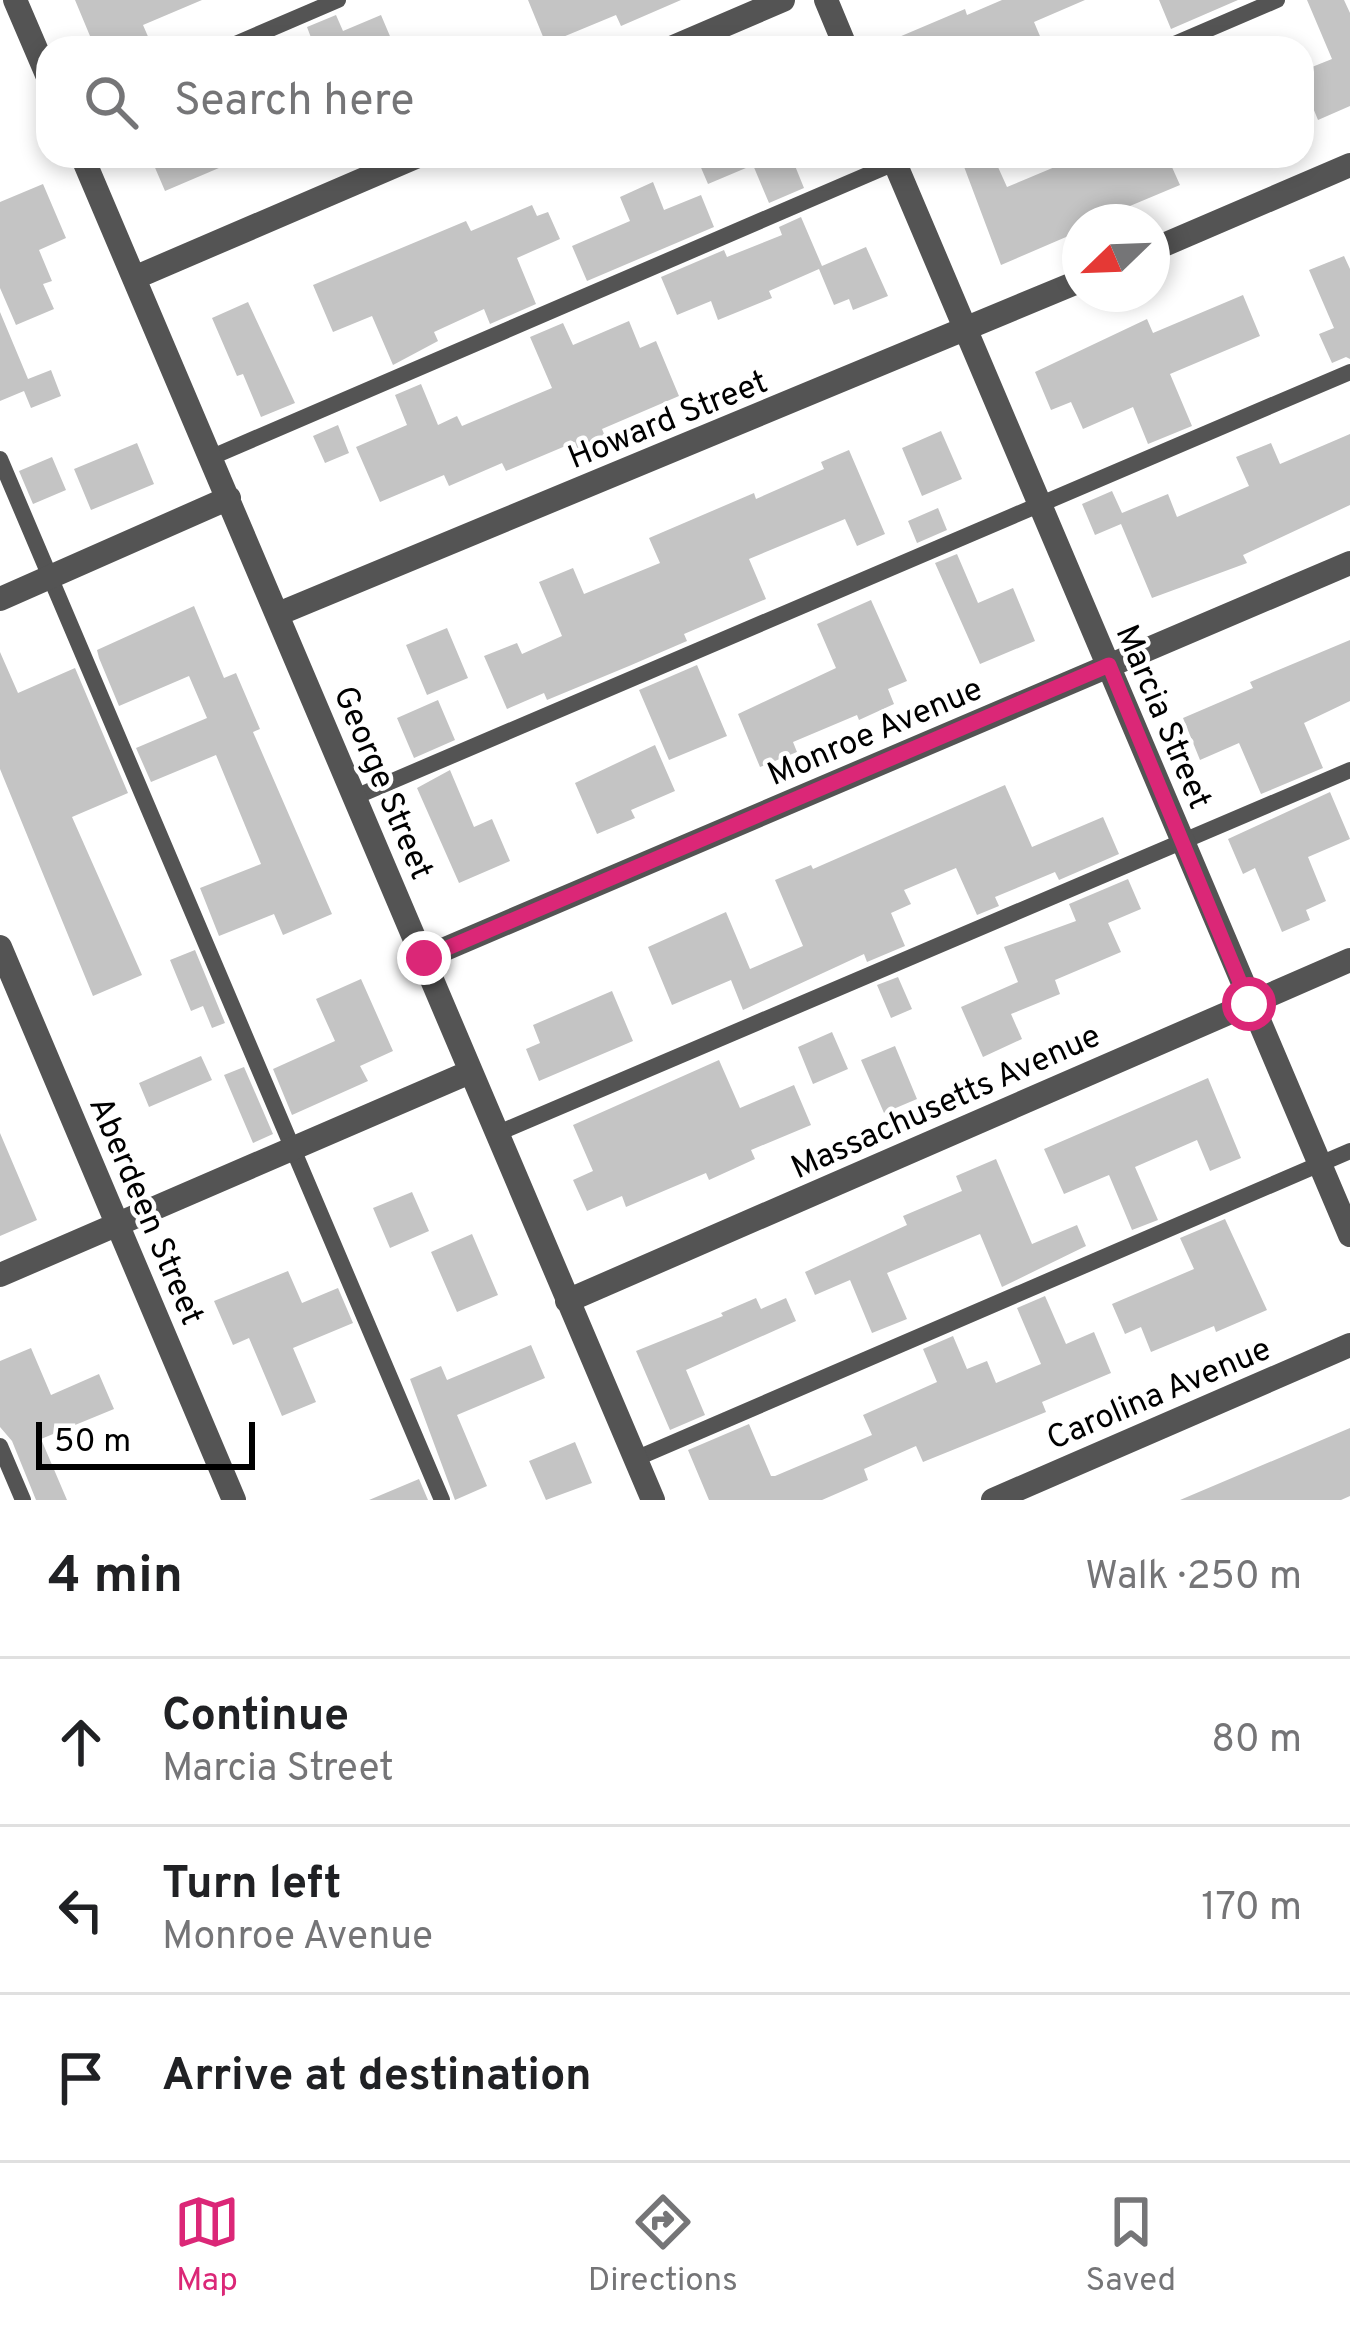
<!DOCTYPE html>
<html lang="en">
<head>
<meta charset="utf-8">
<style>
  body { margin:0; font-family:Overpass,sans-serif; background:#f6f6f6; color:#202124 }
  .compass { position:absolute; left:1062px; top:204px; width:108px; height:108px; border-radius:50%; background:#fff; box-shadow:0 6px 18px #0003; rotate:247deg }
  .scale { position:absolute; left:36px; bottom:30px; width:219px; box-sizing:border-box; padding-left:12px; border:6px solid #000; border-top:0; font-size:33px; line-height:42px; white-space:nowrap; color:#000; -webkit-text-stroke:9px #fff; paint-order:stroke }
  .stop { position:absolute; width:36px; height:36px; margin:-27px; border:9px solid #db2777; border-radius:50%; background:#fff }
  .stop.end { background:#db2777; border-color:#fff; box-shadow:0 3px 12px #0008 }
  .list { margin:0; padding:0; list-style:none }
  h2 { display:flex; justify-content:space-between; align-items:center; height:156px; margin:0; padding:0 48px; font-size:51px }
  h2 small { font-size:39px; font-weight:400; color:#757577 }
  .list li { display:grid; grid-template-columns:78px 1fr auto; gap:36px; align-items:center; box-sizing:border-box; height:168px; padding:0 48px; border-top:3px solid #e0e0e0 }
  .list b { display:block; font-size:45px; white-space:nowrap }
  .list p { margin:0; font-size:39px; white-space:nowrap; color:#757577 }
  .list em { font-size:39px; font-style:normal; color:#757577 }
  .icon { flex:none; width:66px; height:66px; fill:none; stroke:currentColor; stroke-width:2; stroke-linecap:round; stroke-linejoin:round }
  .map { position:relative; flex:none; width:1350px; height:1500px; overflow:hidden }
  .search { position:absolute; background:#fff; box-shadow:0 6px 18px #0003; left:36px; right:36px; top:36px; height:132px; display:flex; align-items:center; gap:30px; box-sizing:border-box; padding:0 42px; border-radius:36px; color:#757577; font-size:45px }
  .sheet { height:660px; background:#fff }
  nav { display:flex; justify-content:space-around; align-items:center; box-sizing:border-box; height:168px; border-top:3px solid #e0e0e0; background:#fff; font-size:33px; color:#757577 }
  nav a { display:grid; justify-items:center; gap:6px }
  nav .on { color:#db2777 }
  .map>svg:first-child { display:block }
</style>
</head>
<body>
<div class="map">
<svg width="1350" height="1500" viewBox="0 0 1350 1500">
  <rect width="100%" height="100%" fill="#fff"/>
  <path fill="#c4c4c4" d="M75 0H202L143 25 153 48H95Z
    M528 0H681L621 26 616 15 546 44Z
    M1002 0H1085L1034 22 1045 48H873L965 9 967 15Z
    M1159 0H1238L1171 29Z
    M1307 0H1344L1350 13V106L1318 120 1302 81V71L1332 59Z
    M336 15 343 31 381 15 395 48H302L313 43 307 27Z
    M150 156H247L165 191Z
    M696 156H791L804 188 769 203 753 165 708 184Z
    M960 156H993L1007 187 1081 156H1167L1180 185 1118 211 1119 215 1102 222H1080V231L1001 265Z
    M653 182 664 210 701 195 714 227 587 281 572 246 630 221 620 197Z
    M43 184 66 238 39 250 52 281 43 284 54 309 16 325 0 288V202Z
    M532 205 537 216 548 212 560 239 517 258 536 304 490 324 484 309 434 332 438 341 393 365 372 316 333 332 313 285 466 221 471 231Z
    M801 217 822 266 866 247 888 296 853 310 849 299 834 305 819 269 769 291 772 298 718 320 711 301 677 315 661 277 724 250 727 257 782 235 779 227Z
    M1344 256 1350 269V359L1346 357 1332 363 1319 334 1334 328 1309 270Z
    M1243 295 1260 336 1170 374 1192 426 1148 444 1133 407 1083 429 1071 402 1051 410 1035 372 1147 319 1153 333Z
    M248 302 295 403 261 417 243 374 237 376 212 318Z
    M0 312 28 379 51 370 61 396 31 408 24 391 0 401Z
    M629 321 640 348 656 341 679 396 602 429 609 446 581 458 575 442 506 471 502 463 449 486 444 475 380 502 356 447 407 425 395 395 421 384 438 425 457 416 462 426 552 388 530 337 563 323 573 345Z
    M338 425 349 453 325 463 313 436Z
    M941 431 962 479 922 496 902 448Z
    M1350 434V505L1243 555 1247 563 1152 598 1121 524 1095 535 1082 504 1112 491 1122 513 1168 494 1177 517 1249 486 1236 457 1271 443 1280 464Z
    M137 443 154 484 91 510 74 469Z
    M849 450 885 534 857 546 845 519 749 559 766 599 684 634 687 641 629 666 547 700 544 693 507 709 484 656 517 643 522 654 562 636 539 582 573 568 584 594 660 563 649 538 754 493 756 499 824 469 821 462Z
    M52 457 66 490 33 504 19 471Z
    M938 508 947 530 917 543 908 521Z
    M957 554 978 603 1013 588 1035 641 980 664 935 563Z
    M871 600 907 681 888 689 894 704 859 720 857 715 793 742 797 752 760 767 738 714 836 668 817 624Z
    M194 606 224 678 236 673 260 729 253 732 332 914 283 935 274 914 219 936 200 888 261 864 216 755 151 782 136 748 207 718 189 676 119 706 99 658 97 650Z
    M447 628 468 678 427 695 406 645Z
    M1350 640V701L1304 723 1323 768 1261 794 1239 743 1200 760 1183 718 1253 688 1250 682Z
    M0 652 18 693 75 668 128 793 72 817 142 975 93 996 0 769Z
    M697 665 727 736 669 760 639 690Z
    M438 700 455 740 414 758 397 718Z
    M655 745 675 791 631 810 635 818 597 834 575 783Z
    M450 770 474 827 492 819 510 861 459 883 417 788Z
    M1005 785 1032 847 1103 817 1119 854 1059 880 1055 872 995 897 999 906 977 915 956 868 904 890 911 904 891 913 905 946 867 962 864 954 743 1010 731 980 672 1005 648 947 726 912 750 969 803 946 775 880 811 865 813 869Z
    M1330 792 1350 839 1308 857 1326 901 1306 910 1310 920 1282 932 1255 868 1243 874 1228 839Z
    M1128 879 1141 909 1108 923 1121 952 1055 980 1060 994 1011 1014 1022 1039 983 1057 961 1007 1018 982 1004 947 1076 921 1069 904Z
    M195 950 225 1023 212 1028 203 1006 191 1011 170 960Z
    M898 977 912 1009 891 1018 877 985Z
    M361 979 393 1051 360 1066 368 1081 292 1115 273 1069 335 1041 316 999Z
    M612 991 633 1041 539 1081 526 1049 540 1043 533 1025Z
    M832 1032 848 1069 813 1084 798 1047Z
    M895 1046 917 1099 884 1113 861 1060Z
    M201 1056 212 1080 149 1107 139 1083Z
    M719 1060 740 1108 794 1085 811 1125 751 1150 755 1159 709 1180 706 1173 626 1207 622 1196 587 1211 573 1180 593 1171 573 1125Z
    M244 1067 273 1134 253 1143 224 1075Z
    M1208 1078 1241 1158 1210 1171 1197 1140 1135 1167 1158 1220 1132 1230 1109 1175 1064 1194 1044 1149Z
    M0 1133 37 1220 0 1236Z
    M996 1159 1032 1244 1077 1225 1086 1246 1002 1287 980 1234 887 1273 907 1319 872 1333 850 1280 815 1295 805 1272 907 1225 903 1216 962 1191 956 1176Z
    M412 1192 429 1231 390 1248 373 1208Z
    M1225 1219 1267 1310 1216 1332 1214 1326 1151 1352 1141 1327 1125 1334 1112 1304 1194 1269 1180 1238Z
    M472 1234 498 1295 457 1312 431 1252Z
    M288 1271 302 1303 338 1288 353 1323 293 1348 316 1402 282 1416 249 1338 233 1345 214 1301Z
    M1045 1296 1066 1344 1094 1332 1111 1373 1042 1402 1046 1412 923 1462 916 1446 864 1469 868 1480 822 1500H709L688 1450 749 1424 771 1476H775L872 1435 863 1415 937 1382 923 1349 953 1336 967 1369 987 1361 996 1383 1041 1364 1017 1308Z
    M756 1298 761 1309 786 1298 796 1321 686 1370 705 1415 670 1430 636 1351 723 1316 721 1313Z
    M531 1345 545 1378 457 1415 487 1486 455 1500 410 1379 441 1366 447 1380Z
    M31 1348 51 1395 99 1374 114 1409 41 1439 67 1500H36L12 1441 0 1427V1361Z
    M1350 1428V1496L1341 1500H1180Z
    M575 1442 592 1483 546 1500 529 1461Z
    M419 1479 428 1500H369Z"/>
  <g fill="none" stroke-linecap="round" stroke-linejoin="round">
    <path stroke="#545454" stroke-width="16" d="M226 48 338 0
      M1165 48 1277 0
      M212 457 911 156
      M0 459 442 1500
      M355 797 1350 372
      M496 1134 1350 770
      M0 1446 23 1500
      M635 1459 1350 1151"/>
    <path stroke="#545454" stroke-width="24" d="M15 0 48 77
      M826 0 846 48
      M671 48 783 0
      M82 156 653 1500
      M892 156 1350 1235
      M1152 250 1350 165
      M134 278 418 156
      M0 599 229 498
      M278 614 1080 281
      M0 947 234 1500
      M424 958 1350 563
      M0 1275 470 1072
      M567 1301 1350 960
      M993 1500 1350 1345"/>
  </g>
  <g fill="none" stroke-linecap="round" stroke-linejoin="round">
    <path stroke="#db2777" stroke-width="15" d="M424 958 1109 665 1249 1004"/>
  </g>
  <g text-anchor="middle" stroke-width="9" stroke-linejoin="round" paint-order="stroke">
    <g font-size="33" fill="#000" stroke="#fff">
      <text transform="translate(667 418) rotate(-22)" y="12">Howard Street</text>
      <text transform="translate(1165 716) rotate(67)" y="12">Marcia Street</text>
      <text transform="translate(874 730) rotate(-23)" y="12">Monroe Avenue</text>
      <text transform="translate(385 782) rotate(67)" y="12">George Street</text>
      <text transform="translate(945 1100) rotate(-24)" y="12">Massachusetts Avenue</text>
      <text transform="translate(148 1210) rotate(67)" y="12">Aberdeen Street</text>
      <text transform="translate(1158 1392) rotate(-23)" y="12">Carolina Avenue</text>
    </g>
  </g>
</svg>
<svg class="compass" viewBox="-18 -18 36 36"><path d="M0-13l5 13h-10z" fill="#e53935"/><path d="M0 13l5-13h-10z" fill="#757577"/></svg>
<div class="scale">50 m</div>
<div class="stop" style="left:1249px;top:1004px"></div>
<div class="stop end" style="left:424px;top:958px"></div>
<div class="search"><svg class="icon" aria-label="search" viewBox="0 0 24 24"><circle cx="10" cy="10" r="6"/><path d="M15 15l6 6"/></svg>Search here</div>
</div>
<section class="sheet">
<h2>4 min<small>Walk · 250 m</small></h2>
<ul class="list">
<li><svg class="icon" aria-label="ahead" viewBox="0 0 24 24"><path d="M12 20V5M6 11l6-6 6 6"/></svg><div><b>Continue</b><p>Marcia Street</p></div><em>80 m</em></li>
<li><svg class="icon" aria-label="left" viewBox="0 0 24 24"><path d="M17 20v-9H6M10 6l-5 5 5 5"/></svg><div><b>Turn left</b><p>Monroe Avenue</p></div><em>170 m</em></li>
<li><svg class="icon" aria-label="arrive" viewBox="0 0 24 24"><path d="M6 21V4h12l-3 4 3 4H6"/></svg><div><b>Arrive at destination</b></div></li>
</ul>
</section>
<nav>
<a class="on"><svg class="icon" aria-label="map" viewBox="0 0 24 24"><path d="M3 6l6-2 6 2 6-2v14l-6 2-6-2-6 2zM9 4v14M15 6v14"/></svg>Map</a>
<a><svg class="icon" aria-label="directions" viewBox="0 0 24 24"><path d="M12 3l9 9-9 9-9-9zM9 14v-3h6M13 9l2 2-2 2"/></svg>Directions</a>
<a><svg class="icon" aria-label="saved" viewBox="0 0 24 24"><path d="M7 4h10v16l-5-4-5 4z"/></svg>Saved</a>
</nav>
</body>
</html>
